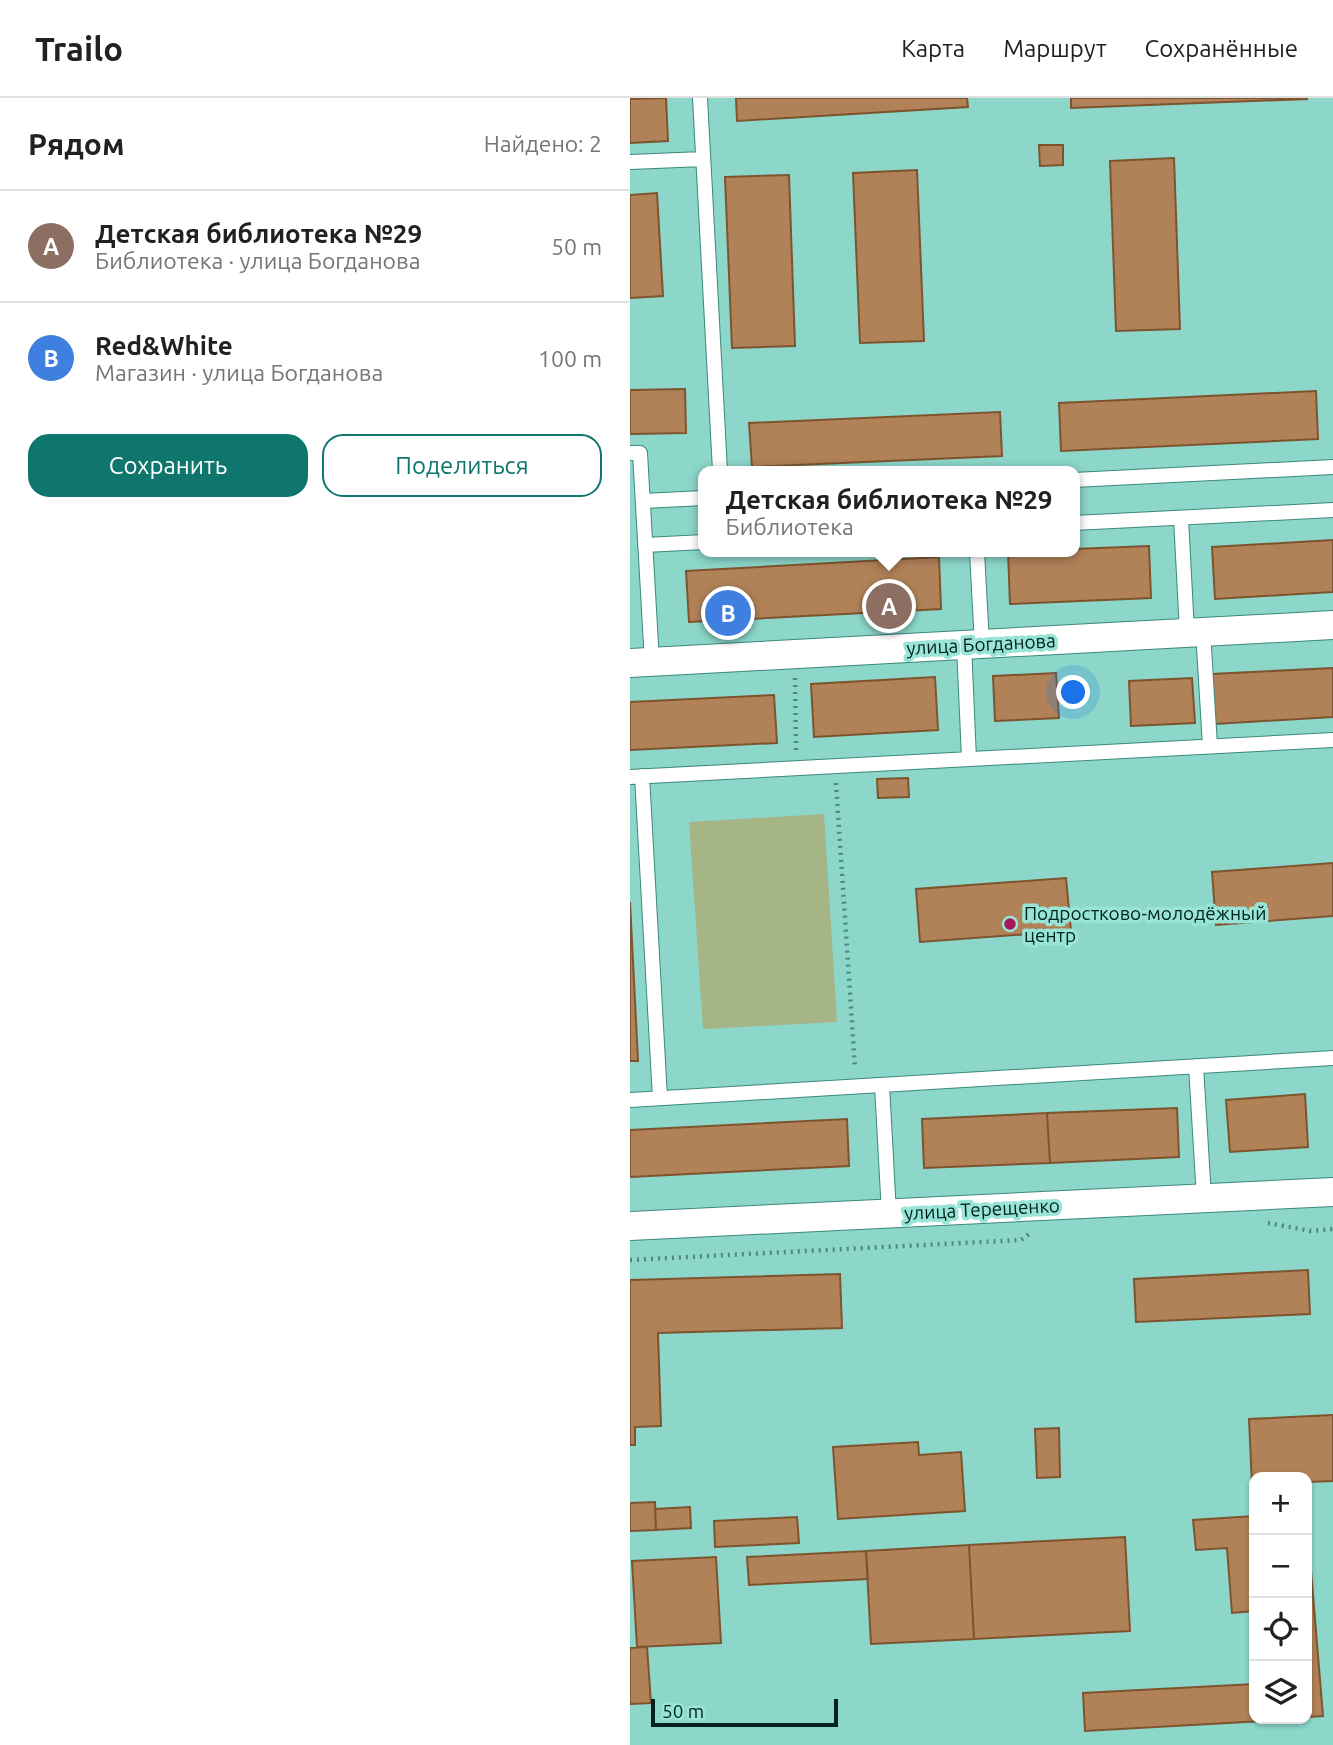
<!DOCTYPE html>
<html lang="ru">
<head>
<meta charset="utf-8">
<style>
  body { margin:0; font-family:Ubuntu,sans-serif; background:#f6f6f6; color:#202124 }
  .controls { position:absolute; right:21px; bottom:21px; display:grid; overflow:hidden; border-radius:14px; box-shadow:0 2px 5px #0004 }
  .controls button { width:63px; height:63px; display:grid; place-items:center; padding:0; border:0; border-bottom:2px solid #e0e0e0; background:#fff; color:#202124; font:35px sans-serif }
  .scale { position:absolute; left:21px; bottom:18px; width:187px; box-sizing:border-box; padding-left:7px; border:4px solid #02221e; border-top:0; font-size:19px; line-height:24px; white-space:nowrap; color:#02221e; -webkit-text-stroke:5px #98e4d6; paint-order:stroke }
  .you { position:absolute; left:444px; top:595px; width:24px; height:24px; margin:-18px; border:5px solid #fff; border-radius:50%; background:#1a73e8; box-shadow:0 0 0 10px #1a73e833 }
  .badge { display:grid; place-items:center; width:46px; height:46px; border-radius:50%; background:#0f766e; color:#fff; font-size:23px; font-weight:700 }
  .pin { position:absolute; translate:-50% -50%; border:4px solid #fff; box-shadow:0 2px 7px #0006 }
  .popup { position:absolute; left:68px; top:368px; width:382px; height:91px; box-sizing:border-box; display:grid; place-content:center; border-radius:14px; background:#fff; filter:drop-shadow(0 2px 5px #0005); font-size:23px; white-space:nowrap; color:#757577 }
  .popup b { font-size:26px; color:#202124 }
  .popup::after { content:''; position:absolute; left:50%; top:100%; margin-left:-14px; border:14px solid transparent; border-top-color:#fff }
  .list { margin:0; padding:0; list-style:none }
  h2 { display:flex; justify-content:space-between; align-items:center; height:91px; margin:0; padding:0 28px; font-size:30px }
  h2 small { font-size:23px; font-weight:400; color:#757577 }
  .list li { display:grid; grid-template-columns:46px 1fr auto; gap:21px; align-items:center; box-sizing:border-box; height:112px; padding:0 28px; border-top:2px solid #e0e0e0 }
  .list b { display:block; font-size:26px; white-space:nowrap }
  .list p { margin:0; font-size:23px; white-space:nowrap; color:#757577 }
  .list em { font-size:23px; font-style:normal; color:#757577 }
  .actions { display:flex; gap:14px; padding:21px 28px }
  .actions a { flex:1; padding:16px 0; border:2px solid #0f766e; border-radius:21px; text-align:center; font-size:24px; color:#0f766e }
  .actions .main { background:#0f766e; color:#fff }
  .icon { flex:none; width:38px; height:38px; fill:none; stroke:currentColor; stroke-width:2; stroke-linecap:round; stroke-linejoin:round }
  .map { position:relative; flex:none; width:703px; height:1647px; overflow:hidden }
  header { display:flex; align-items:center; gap:42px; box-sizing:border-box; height:98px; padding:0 35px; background:#fff; border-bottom:2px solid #e0e0e0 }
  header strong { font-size:33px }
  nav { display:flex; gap:38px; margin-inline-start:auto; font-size:24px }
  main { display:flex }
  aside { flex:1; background:#fff }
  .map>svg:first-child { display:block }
</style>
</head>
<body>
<header>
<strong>Trailo</strong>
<nav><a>Карта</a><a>Маршрут</a><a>Сохранённые</a></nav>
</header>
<main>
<aside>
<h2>Рядом<small>Найдено: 2</small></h2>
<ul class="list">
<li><span class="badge" style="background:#8d6e63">A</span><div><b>Детская библиотека №29</b><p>Библиотека · улица Богданова</p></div><em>50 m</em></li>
<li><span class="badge" style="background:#3f7fe0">B</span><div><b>Red&amp;White</b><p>Магазин · улица Богданова</p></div><em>100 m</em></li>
</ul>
<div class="actions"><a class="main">Сохранить</a><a>Поделиться</a></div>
</aside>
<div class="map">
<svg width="703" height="1647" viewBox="0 0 703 1647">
  <rect width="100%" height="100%" fill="#8cd6ca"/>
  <path fill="#a6b586" d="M194 716 207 924 73 931 59 724Z"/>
  <path fill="#b18258" stroke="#7e542e" stroke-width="2" d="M36 0 38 43 0 45V1Z
    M106 0H337L338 9 107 23Z
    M441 0H677V1L441 10Z
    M409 47H433V67L410 68Z
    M544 60 550 231 486 233 480 63Z
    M287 72 294 243 230 245 223 75Z
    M159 77 165 248 102 250 95 79Z
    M27 95 33 198 0 200V97Z
    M55 291 56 335 0 336V292Z
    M686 293 688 341 431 353 429 305Z
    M370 314 372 358 122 369 119 325Z
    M703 442V494L585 501 582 449Z
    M519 448 521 500 380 506 378 454H444V451Z
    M309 459 311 511 59 524 56 473Z
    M703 570V619L585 626 582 576Z
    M426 575 429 620 365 623 363 578Z
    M305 579 308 632 184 639 181 586Z
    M562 580 565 625 501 628 499 583Z
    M144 597 147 645 0 652V604Z
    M278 680 279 699 248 700 247 681Z
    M703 765V818L586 827 582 774Z
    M436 780 441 833 290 844 286 791Z
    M0 804 8 963H0Z
    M675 996 678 1049 600 1054 596 1002Z
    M547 1010 549 1059 420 1065 417 1015Z
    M417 1015 420 1065 294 1070 292 1021Z
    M217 1021 219 1068 0 1079V1032Z
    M678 1172 680 1216 506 1224 504 1181Z
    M210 1176 212 1230 28 1235 31 1328 5 1329V1347H0V1182Z
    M703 1317V1383L677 1384V1379H624V1387H622L619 1321Z
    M429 1330 430 1379 407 1380 405 1331Z
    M288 1344 289 1357 331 1354 335 1413 208 1421 203 1349Z
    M25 1404 26 1432 0 1433V1405Z
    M60 1409 61 1430 26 1432 25 1411Z
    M624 1418V1513L602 1515 597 1450 566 1452 563 1422Z
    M167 1419 169 1445 85 1449 84 1423Z
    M495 1439 500 1533 344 1541 339 1447Z
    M339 1447 344 1541 241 1546 236 1453Z
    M236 1453 238 1481 119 1487 117 1459Z
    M86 1459 91 1545 7 1549 2 1463Z
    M680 1461 693 1618 677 1619V1462Z
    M17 1549 21 1605 0 1606V1550Z
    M624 1586V1621H633V1623L455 1633 453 1595Z"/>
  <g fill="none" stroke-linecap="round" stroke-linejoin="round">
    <g stroke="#3c887c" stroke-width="16">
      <path id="service" d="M70 0 90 373
        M0 64 73 61
        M0 355H10L22 564
        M444 382 703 369
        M13 403 74 400
        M551 420 557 534
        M444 425 703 412
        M15 447 74 444
        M347 454 352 546
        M573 533 580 648
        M334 547 339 661
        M12 678 30 1000
        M0 679 703 642
        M566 968 574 1100
        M252 987 259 1116
        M0 1002 703 960"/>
    </g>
    <g stroke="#3c887c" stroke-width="30">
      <path id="minor" d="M0 565 703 527
        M0 1128 703 1094"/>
    </g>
    <path stroke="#508880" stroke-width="4.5" stroke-dasharray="2 5" stroke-linecap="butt" d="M165 580 166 652
      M206 685 225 970
      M638 1125 681 1133 703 1131
      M0 1162 391 1142 399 1136"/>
    <use href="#service" stroke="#fff" stroke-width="14"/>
    <use href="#minor" stroke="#fff" stroke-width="28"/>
  </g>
  <circle fill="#a81856" stroke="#98e4d6" stroke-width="2.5" cx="380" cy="826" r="7"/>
  <g text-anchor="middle" stroke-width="7" stroke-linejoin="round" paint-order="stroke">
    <g font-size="19" fill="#02221e" stroke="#98e4d6">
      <text transform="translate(351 546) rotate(-3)" y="7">улица Богданова</text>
      <text transform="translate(352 1111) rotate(-3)" y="7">улица Терещенко</text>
    </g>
    <g font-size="19" fill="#02221e" stroke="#98e4d6" text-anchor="start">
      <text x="394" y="822">Подростково-молодёжный<tspan x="394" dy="22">центр</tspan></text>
    </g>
  </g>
</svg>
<div class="controls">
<button>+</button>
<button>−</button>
<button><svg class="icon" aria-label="locate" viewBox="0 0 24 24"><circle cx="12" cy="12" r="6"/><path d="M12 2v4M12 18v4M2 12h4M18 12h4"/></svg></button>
<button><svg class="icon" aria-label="layers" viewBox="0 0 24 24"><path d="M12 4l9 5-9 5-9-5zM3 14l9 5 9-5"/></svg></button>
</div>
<div class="scale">50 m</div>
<div class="you"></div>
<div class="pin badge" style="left:259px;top:508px;background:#8d6e63">A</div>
<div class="popup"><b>Детская библиотека №29</b>Библиотека</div>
<div class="pin badge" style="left:98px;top:515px;background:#3f7fe0">B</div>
</div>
</main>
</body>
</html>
